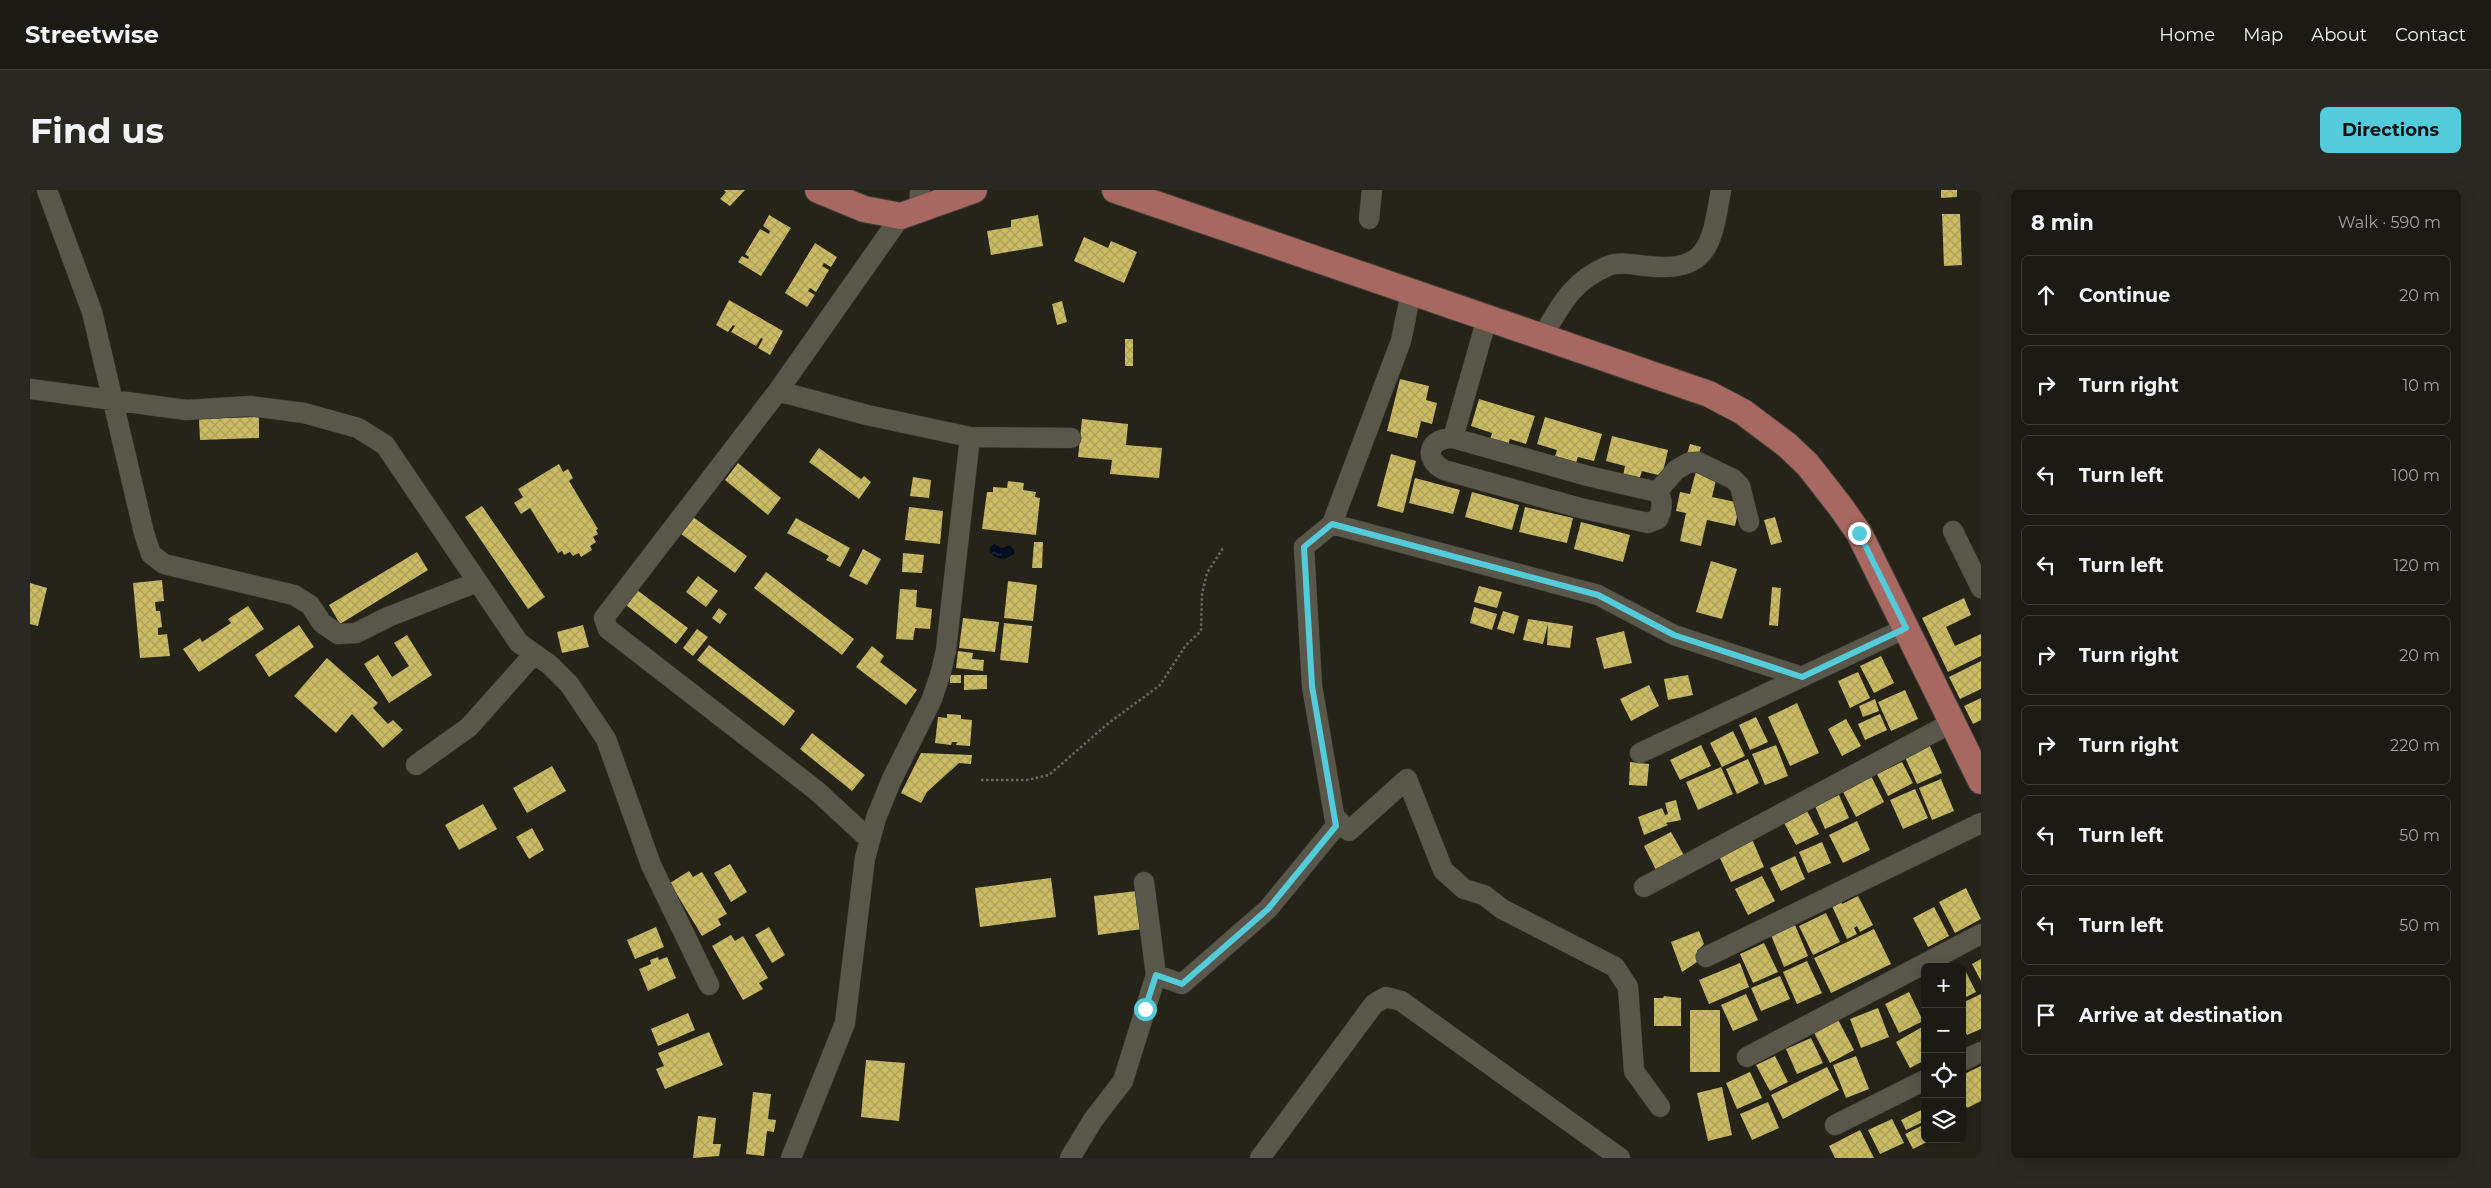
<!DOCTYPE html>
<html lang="en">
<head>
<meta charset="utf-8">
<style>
  body { margin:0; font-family:Montserrat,sans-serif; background:#292821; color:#f1f3f6 }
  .controls { position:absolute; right:15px; bottom:15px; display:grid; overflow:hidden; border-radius:8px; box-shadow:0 5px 20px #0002 }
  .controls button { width:45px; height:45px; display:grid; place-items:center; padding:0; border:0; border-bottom:1px solid #3a3933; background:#1c1b13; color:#f1f3f6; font:25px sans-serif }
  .stop { position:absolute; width:15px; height:15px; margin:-11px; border:4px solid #53cbdb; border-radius:50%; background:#fff }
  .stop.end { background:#53cbdb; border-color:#fff; box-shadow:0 1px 5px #0008 }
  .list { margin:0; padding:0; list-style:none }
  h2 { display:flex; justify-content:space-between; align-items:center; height:65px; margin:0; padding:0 20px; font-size:21px }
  h2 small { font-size:16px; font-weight:400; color:#a0a1a0 }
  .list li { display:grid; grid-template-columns:32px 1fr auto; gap:15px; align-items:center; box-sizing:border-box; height:80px; margin:0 10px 10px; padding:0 10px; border:1px solid #3a3933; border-radius:8px }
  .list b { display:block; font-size:19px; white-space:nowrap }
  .list em { font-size:16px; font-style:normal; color:#a0a1a0 }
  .icon { flex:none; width:28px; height:28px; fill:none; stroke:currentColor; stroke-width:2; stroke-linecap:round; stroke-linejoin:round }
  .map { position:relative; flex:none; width:1951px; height:968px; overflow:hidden; border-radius:8px }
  header { display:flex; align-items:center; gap:30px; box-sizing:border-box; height:70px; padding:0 25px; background:#1c1b13; border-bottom:1px solid #3a3933 }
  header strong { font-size:24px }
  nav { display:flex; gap:28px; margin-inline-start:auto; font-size:18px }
  .intro { display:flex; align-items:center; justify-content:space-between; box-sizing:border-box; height:120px; padding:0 30px }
  h1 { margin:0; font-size:35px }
  .button { padding:12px 22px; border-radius:8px; background:#53cbdb; color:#111; font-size:18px; font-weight:700 }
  main { display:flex; gap:30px; padding:0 30px }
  aside { flex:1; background:#1c1b13; border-radius:8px; box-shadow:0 5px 20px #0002 }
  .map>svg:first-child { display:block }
</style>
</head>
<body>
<header>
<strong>Streetwise</strong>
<nav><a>Home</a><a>Map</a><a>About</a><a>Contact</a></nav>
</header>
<div class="intro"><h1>Find us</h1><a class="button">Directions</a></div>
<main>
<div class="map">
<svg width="1951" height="968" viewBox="0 0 1951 968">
  <defs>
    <pattern id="water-ripples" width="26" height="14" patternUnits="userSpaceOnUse" patternTransform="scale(1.25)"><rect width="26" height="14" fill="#000f1f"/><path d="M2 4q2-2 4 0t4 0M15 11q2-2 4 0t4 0" fill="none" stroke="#263240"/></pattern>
    <pattern id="building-cross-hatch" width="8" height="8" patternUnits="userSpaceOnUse" patternTransform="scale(1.25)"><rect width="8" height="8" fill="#cbbc63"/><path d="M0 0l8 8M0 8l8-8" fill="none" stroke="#aa9f5c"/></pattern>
  </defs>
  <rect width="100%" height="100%" fill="#262419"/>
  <path fill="url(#water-ripples)" d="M964 354 972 358 980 355 984 360V364C974 371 969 370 960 363V358Z"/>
  <path fill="url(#building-cross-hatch)" d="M694 0H715L700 16 690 9 696 2Z
    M1911 0H1927V7L1911 8Z
    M1912 24H1930L1932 75 1914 76Z
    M739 25 761 38 731 86 708 72 712 66 718 69 719 67 715 64 730 39 739 44 740 41 733 36Z
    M1008 25 1013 56 961 65 957 41 981 37V30Z
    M1054 47 1078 58 1081 51 1107 62 1094 93 1044 71Z
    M785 53 807 67 801 77 794 73 792 76 799 80 786 102 780 98 778 101 785 105 777 117 755 103Z
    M699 110 753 141 740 165 728 158 733 149 731 148 726 156 701 142 705 136 703 135 698 142 686 135Z
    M1032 111 1037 132 1027 135 1022 114Z
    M1095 149H1103V176H1095Z
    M1370 189 1399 196 1396 210 1407 213 1402 234 1391 231 1387 248 1357 241Z
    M1449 209 1505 226 1496 254 1480 249 1477 259 1459 254 1462 243 1441 236Z
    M229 227V248L170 250 169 229Z
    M1515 227 1572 244 1564 271 1548 267 1545 276 1524 269 1527 260 1507 254Z
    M1052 229 1098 234 1096 255 1132 258 1129 288 1080 284 1082 270 1048 267Z
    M1582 246 1638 260 1632 286 1612 281 1609 290 1593 286 1595 276 1576 271Z
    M1660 254 1671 257 1668 267 1657 264Z
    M789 258 831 289 834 286 841 292 829 309 779 272Z
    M1361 264 1386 271 1373 323 1347 316Z
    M708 273 751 308 738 325 695 290Z
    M529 274 533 282 538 279 543 288 539 291 568 339 566 340 568 344 563 347 566 352 560 356 562 360 551 367 549 363 543 366 540 362 534 365 532 361 528 363 500 318 491 324 484 313 493 307 488 299Z
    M1666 281 1687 286 1682 307 1710 313 1705 336 1677 330 1671 356 1650 351 1656 323 1646 321 1650 302 1660 304Z
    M883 287 901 290 899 308 880 306Z
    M1385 288 1430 300 1423 324 1379 313Z
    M978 291 994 293 993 300 1006 302 1005 307 1010 308 1006 345 952 339 957 302H963V297L977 298Z
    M1442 302 1489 315 1482 340 1435 327Z
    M452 316 515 407 498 419 435 327Z
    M879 317 913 321 910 354 875 350Z
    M1495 317 1543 328 1537 353 1489 342Z
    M663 327 717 366 705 383 651 344Z
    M1745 327 1752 352 1741 355 1734 330Z
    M766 328 820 358 810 377 796 370 799 366 757 343Z
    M1551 332 1600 345 1593 372 1544 359Z
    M1004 352H1013L1012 378H1002Z
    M833 359 851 369 837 395 819 386Z
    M387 362 398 380 310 434 299 415Z
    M873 363 894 365 892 383 872 382Z
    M1681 371 1707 379 1692 429 1666 422Z
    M736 382 824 449 812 465 724 398Z
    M668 386 688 401 676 417 656 402Z
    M132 390 134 411 125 412 126 421H130L132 437 128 438V445L137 444 140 466 110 468 103 393Z
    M978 391 1007 395 1003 431 974 428Z
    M0 393 17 398 8 436 0 434Z
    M1449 396 1472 402 1467 418 1444 412Z
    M1742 397 1751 398 1748 436 1739 435Z
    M870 399 887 400 886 417 902 419 900 439 885 438 883 450 866 449Z
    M607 400 658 438 646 454 596 415Z
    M1934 408 1941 425 1916 437 1925 456 1951 444V466L1918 482 1892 428Z
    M218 416 234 439 169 482 153 459 170 448 172 452 201 433 198 429Z
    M1444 417 1467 424 1462 440 1440 433Z
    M689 418 697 424 690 434 682 428Z
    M1473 421 1489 426 1484 444 1467 439Z
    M933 428 969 432 965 462 929 458Z
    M1498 429 1543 436 1540 458 1517 455 1518 434 1513 454 1493 450Z
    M974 433 1002 436 998 473 970 470Z
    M269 435 284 457 239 487 225 465Z
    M553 435 559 457 532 463 527 442Z
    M667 439 678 447 663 466 653 458Z
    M1594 441 1602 473 1574 479 1566 448Z
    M377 445 402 485 359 513 334 474 348 465 362 487 379 476 364 453Z
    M679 455 765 521 754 536 667 470Z
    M842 456 854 466 850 472 887 500 876 515 826 477Z
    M928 461 943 463 942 469 954 470 953 481 926 478Z
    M1851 466 1864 493 1844 503 1830 476Z
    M297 468 348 513 343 518 358 534 363 530 373 540 353 558 322 524 306 543 264 506Z
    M1951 471V499L1930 509 1919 487Z
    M1828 482 1840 508 1820 518 1808 491Z
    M920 485H931V493H920Z
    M934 485H957V499L934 500Z
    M1658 485 1663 505 1638 510 1634 489Z
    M1619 495 1629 516 1601 531 1590 509Z
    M1875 500 1888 529 1861 541 1848 512Z
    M1951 508V530L1943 534 1934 516Z
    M1845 509 1849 521 1833 527 1829 516Z
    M1767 513 1789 563 1760 576 1738 527Z
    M917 524 931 525V529L942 530 940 556 926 555 927 552H922L921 555 905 553 908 527 917 528Z
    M1850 524 1857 540 1835 550 1828 534Z
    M1726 527 1738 552 1720 560 1709 535Z
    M1816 529 1831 556 1812 566 1798 539Z
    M1703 541 1715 566 1692 577 1680 553Z
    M782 543 835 585 822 601 770 559Z
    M1899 554 1912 583 1887 594 1874 565Z
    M1671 555 1681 576 1650 590 1640 570Z
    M1746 555 1758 586 1735 595 1722 564Z
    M891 563 942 565 941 574 929 573 897 602 891 613 871 603Z
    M1718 569 1729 593 1707 604 1696 579Z
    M1600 572 1619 574 1617 596 1599 595Z
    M1872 572 1883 593 1858 606 1847 584Z
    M522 576 536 601 497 623 483 598Z
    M1691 577 1703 604 1668 620 1656 592Z
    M1841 586 1854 612 1826 627 1812 600Z
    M1911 589 1924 621 1902 630 1889 598Z
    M1885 599 1898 628 1873 639 1860 610Z
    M1809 605 1819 628 1795 639 1785 616Z
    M1646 610 1651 630 1636 633 1638 635 1614 645 1608 627 1632 618 1635 625 1638 624 1635 613Z
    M453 614 467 639 429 660 415 635Z
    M1777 621 1789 644 1766 655 1754 633Z
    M1827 631 1840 660 1813 673 1799 645Z
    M502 638 514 660 499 669 486 647Z
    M1641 642 1655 667 1627 682 1614 656Z
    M1722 649 1734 677 1701 692 1688 664Z
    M1792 652 1801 673 1778 683 1769 662Z
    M1765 666 1775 689 1751 701 1740 678Z
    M700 674 717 702 701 712 684 683Z
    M659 681 663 687 672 682 697 724 688 729 691 735 672 746 640 693Z
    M1732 686 1745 711 1718 725 1705 699Z
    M1021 688 1026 727 950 737 945 698Z
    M1936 698 1951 729 1925 743 1909 712Z
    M1107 701 1112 739 1068 745 1064 706Z
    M1828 706 1843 735 1830 742 1827 736 1824 738 1827 744 1817 749 1802 716 1811 711 1812 714Z
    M1904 717 1919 746 1898 757 1883 728Z
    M1796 723 1810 752 1783 765 1769 736Z
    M1765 735 1778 766 1754 777 1741 745Z
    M626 737 634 757 605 769 597 750Z
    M739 737 755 765 742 773 725 745Z
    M1844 739 1861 774 1801 803 1784 768Z
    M1669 741 1674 754 1667 761 1670 770 1652 782 1641 752Z
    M701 745 705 751 713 746 738 788 729 793 733 799 713 810 682 756Z
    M1734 753 1748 782 1723 793 1710 764Z
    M628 767 629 770 637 767 646 788 618 801 609 779 621 774 620 770Z
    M1951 769V791L1942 774Z
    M1777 771 1792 803 1767 814 1753 782Z
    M1710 773 1719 797 1679 814 1669 790Z
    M1932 774 1946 802 1932 809V777H1928Z
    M1750 786 1760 809 1731 821 1721 798Z
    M1879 802 1893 831 1869 843 1855 814Z
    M1716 804 1728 830 1703 841 1691 815Z
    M1951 804V839L1937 845 1932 834V813Z
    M1634 806 1651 808V836H1624V808H1633Z
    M1848 818 1859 847 1831 858 1820 829Z
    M1660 820H1690V882H1660Z
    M658 823 665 840 628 856 621 839Z
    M1806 826 1824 860 1800 873 1782 839Z
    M1892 837 1895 841V870L1880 878 1866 852Z
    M679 842 693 875 635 899 626 879 634 876 628 863Z
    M1781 848 1793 873 1767 884 1756 859Z
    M1745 866 1758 892 1740 901 1726 875Z
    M1826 866 1839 899 1816 908 1803 875Z
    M836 870 875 873 869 931 831 927Z
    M1951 876V911L1937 918 1932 908V885Z
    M1797 877 1809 900 1753 929 1741 905Z
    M1720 882 1732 908 1707 919 1696 893Z
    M1692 897 1702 945 1678 951 1667 903Z
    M723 902 741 904 738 929 746 930 744 942 737 941 734 966 716 964Z
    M1738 912 1749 938 1722 950 1710 924Z
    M1895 918V931L1876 940 1871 930Z
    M668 926 686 928 683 954H691L689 966 663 968Z
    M1862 929 1874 953 1850 964 1838 940Z
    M1895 934V949H1903L1883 959 1875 944Z
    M1830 940 1844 968H1805L1799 956Z"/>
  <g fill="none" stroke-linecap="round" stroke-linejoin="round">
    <g stroke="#403e36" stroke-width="21">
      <path id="minor" d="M17 0 62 122 114 343 121 364 134 374 264 405 280 415 292 433 308 444 326 443 358 427 447 392
        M889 20 890 0
        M1339 29 1342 0
        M1512 147C1531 115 1542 91 1578 76 1590 71 1605 75 1617 76 1680 84 1682 51 1691 0
        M0 199 156 220 220 216 274 223 328 238 355 255 489 453 520 475 539 494 576 549 621 675 679 795
        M748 201 837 225 940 247 1041 248
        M1423 248 1558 286 1627 302C1634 310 1632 320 1628 329L1618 333 1550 318 1414 280C1392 268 1399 248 1423 248Z
        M1423 248 1457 128
        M1627 302 1646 280 1658 273 1668 272 1703 289 1710 296 1719 332
        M1302 334 1568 405 1644 445 1772 487
        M1923 341 1951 398
        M1610 563 1876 438
        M386 575 439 537 504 464
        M1304 626 1319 641 1377 589 1413 680 1434 699 1454 705 1472 719 1585 777 1598 797 1604 881 1630 917
        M840 650 787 601 578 439 574 428 748 201 871 26
        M1114 692 1126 785 1152 794 1238 719 1306 636 1282 496 1274 357 1302 334 1371 151 1381 102
        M1614 697 1923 532
        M1676 767 1951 633
        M1717 867 1951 744
        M1932 871 1951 862
        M1805 935 1895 890
        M761 968 815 833 835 668 846 628 862 589 902 509 911 482 916 460 940 247
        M1040 968 1063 930 1093 891 1126 785
        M1230 968 1344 814 1356 807 1371 811 1590 968"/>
    </g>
    <g stroke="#403e36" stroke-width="28">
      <path id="major" d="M788 0 834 19 871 26 944 0
        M1085 0 1679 204 1713 222 1757 255 1778 275 1810 316 1829 343 1951 591"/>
    </g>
    <path stroke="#69675d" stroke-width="2.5" stroke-dasharray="2.5 2.5" stroke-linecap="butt" d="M951 590H997L1019 585 1075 536 1130 495 1156 455 1171 441 1172 404 1177 383 1193 358"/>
    <use href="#minor" stroke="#59574a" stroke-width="20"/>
    <use href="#major" stroke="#a66860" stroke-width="26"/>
  </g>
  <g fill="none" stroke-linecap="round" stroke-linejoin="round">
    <path stroke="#53cbdb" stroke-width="6" d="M1115 819 1126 785 1152 794 1238 719 1306 636 1282 496 1274 357 1302 334 1568 405 1644 445 1772 487 1876 438 1829 343"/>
  </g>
</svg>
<div class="controls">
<button>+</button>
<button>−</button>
<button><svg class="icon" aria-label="locate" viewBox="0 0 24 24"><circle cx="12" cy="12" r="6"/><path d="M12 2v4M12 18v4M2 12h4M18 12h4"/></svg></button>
<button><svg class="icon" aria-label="layers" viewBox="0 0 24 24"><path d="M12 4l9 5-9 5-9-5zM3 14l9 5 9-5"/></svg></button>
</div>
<div class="stop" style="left:1115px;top:819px"></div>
<div class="stop end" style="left:1829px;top:343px"></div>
</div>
<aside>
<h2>8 min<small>Walk · 590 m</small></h2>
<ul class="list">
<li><svg class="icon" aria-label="ahead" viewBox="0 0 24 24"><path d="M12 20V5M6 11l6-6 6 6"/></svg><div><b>Continue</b></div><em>20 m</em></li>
<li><svg class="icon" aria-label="right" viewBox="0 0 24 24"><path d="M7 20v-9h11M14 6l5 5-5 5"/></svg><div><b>Turn right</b></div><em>10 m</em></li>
<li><svg class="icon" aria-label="left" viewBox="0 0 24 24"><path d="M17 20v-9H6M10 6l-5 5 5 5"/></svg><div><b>Turn left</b></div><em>100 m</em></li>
<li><svg class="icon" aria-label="left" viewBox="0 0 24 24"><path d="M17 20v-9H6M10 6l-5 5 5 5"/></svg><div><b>Turn left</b></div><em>120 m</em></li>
<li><svg class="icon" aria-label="right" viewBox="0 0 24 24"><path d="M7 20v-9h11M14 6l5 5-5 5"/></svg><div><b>Turn right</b></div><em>20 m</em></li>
<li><svg class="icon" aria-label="right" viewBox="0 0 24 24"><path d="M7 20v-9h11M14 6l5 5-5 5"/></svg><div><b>Turn right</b></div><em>220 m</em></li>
<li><svg class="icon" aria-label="left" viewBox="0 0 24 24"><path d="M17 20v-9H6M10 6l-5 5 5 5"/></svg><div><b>Turn left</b></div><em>50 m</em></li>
<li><svg class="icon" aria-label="left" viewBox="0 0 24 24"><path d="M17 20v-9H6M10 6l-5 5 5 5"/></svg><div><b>Turn left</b></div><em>50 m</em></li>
<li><svg class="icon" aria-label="arrive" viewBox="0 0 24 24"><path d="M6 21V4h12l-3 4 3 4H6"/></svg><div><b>Arrive at destination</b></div></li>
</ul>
</aside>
</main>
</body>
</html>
